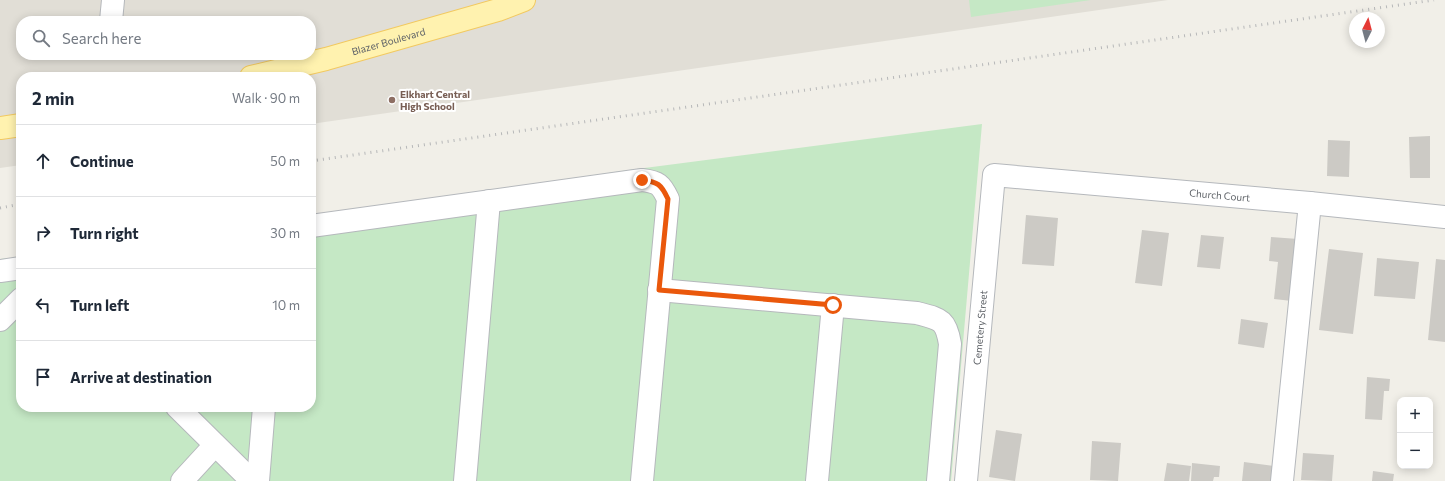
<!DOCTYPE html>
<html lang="en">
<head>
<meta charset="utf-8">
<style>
  body { margin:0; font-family:Commissioner,sans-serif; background:#f2f2f3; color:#1f2937 }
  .controls { position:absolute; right:12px; bottom:12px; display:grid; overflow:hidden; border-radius:8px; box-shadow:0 2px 10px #0003 }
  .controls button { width:36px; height:36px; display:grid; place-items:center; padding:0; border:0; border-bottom:1px solid #e0e1e3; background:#fff; color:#1f2937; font:20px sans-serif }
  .compass { position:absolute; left:1349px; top:12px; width:36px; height:36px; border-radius:50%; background:#fff; box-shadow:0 2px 10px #0003; rotate:6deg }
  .stop { position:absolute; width:12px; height:12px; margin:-9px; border:3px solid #ea580c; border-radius:50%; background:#fff }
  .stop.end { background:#ea580c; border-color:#fff; box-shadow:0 1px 4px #0008 }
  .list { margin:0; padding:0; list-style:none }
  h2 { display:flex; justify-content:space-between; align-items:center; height:52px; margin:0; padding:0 16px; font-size:17px }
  h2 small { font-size:13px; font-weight:400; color:#747a83 }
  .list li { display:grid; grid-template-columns:26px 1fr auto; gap:12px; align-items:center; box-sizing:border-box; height:72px; padding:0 16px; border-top:1px solid #e0e1e3 }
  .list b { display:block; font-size:15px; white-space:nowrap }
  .list em { font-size:13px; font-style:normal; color:#747a83 }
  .icon { flex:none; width:22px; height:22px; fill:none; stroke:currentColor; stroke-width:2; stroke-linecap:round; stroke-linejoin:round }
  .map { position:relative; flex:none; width:1445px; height:481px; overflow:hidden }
  .search { position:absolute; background:#fff; box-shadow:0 2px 10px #0003; left:16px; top:16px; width:300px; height:44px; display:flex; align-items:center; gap:10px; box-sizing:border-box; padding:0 14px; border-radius:16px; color:#747a83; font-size:15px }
  .panel { position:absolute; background:#fff; box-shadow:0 2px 10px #0003; left:16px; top:72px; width:300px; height:340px; border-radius:16px }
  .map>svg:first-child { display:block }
</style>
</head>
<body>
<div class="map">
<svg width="1445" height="481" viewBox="0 0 1445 481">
  <rect width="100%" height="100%" fill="#f1efe8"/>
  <path fill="#e1ded6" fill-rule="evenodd" d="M0 0H1168L311 124V77H21V165L0 168ZM21 21H311V55H21Z"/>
  <path fill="#c5e8c5" d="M969 0H1091L971 17Z
    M982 124 951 481H0V259L21 257V407H311V216L629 170Z"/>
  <path fill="#cccac5" d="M1430 136V178H1410L1409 137Z
    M1328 140 1350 141 1349 177 1327 176Z
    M1026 215 1058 218 1054 266 1022 264Z
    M1142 230 1169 233 1162 286 1135 283Z
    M1201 235 1224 237 1220 269 1197 267Z
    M1271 237 1298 239 1292 301 1274 299 1278 262 1269 261Z
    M1329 249 1363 253 1353 334 1319 330Z
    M1377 258 1419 262 1415 299 1374 296Z
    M1436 259 1445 260V342L1428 340Z
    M1241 319 1268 323 1264 348 1238 344Z
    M1367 377 1390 379 1389 391H1384L1382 420 1365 419Z
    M996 430 1022 434 1015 481 989 477Z
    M1092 441 1121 443 1118 481 1090 480Z
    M1303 453 1334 455 1332 481 1301 480Z
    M1244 462 1273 466 1271 481H1242Z
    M1167 463 1191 466 1189 481H1164Z
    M1192 463 1220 466 1219 477H1214L1213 481H1191Z
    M1373 471 1394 474 1393 481H1372Z"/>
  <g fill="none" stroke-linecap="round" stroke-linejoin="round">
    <g stroke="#b5b8bc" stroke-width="24">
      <g id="minor">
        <path d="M111 21 113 0"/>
        <path d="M311 226 642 180C658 182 661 184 668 199L642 481"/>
        <path d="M0 271 21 268"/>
        <path d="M659 290 917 313C940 319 946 319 950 344L938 481"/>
        <path d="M0 320 21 299"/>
        <path d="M177 407 252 481"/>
        <path d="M182 481 215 445"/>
        <path d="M258 481 264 407"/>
        <path d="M465 481 489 201"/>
        <path d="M817 481 833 305"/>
        <path id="s1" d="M966 481 994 175 1310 203 1445 217"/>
        <path d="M1282 481 1310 203"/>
      </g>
    </g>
    <g stroke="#f2c960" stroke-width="24">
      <g id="major">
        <path id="s2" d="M251 77 326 59 498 10 524 0"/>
        <path d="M0 128 21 125"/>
      </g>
    </g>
    <use href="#minor" stroke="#fff" stroke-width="22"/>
    <use href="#major" stroke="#fff2af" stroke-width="22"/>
    <path stroke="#b6b7b8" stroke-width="3" stroke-dasharray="1 5" stroke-linecap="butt" d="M311 161 1434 0
      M0 208 21 204"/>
  </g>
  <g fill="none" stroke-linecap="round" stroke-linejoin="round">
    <path stroke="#ea580c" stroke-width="5" d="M642 180C658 182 661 184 668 199L659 290 833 305"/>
  </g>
  <circle fill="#8d6e63" stroke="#fff" stroke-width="1.5" cx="392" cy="100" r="4"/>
  <g text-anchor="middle" stroke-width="4" stroke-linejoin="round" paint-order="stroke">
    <g font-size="10" fill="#5f6368" stroke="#fff">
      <text dy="4" stroke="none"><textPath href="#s2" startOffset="142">Blazer Boulevard</textPath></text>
      <text dy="4" stroke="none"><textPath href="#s1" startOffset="534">Church Court</textPath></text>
      <text dy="4" stroke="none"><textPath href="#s1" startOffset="154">Cemetery Street</textPath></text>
    </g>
    <g font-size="10" font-weight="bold" fill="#785e54" stroke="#fff" text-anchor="start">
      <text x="400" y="98">Elkhart Central<tspan x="400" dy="12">High School</tspan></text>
    </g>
  </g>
</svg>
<div class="controls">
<button>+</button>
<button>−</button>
</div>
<svg class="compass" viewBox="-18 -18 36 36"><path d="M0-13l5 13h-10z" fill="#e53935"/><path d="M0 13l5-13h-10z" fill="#747a83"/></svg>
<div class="stop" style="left:833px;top:305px"></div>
<div class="stop end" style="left:642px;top:180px"></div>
<div class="search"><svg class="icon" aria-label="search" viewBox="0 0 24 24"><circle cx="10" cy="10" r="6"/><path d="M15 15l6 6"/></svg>Search here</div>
<section class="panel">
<h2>2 min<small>Walk · 90 m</small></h2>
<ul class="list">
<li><svg class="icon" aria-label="ahead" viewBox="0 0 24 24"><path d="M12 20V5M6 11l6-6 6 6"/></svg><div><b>Continue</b></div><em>50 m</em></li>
<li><svg class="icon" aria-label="right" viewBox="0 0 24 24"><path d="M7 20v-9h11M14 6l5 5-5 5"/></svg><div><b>Turn right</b></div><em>30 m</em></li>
<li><svg class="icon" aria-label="left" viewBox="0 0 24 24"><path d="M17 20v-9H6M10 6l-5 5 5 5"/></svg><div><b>Turn left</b></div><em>10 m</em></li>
<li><svg class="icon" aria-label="arrive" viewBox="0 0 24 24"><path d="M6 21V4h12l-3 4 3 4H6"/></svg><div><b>Arrive at destination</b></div></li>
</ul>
</section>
</div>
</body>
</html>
